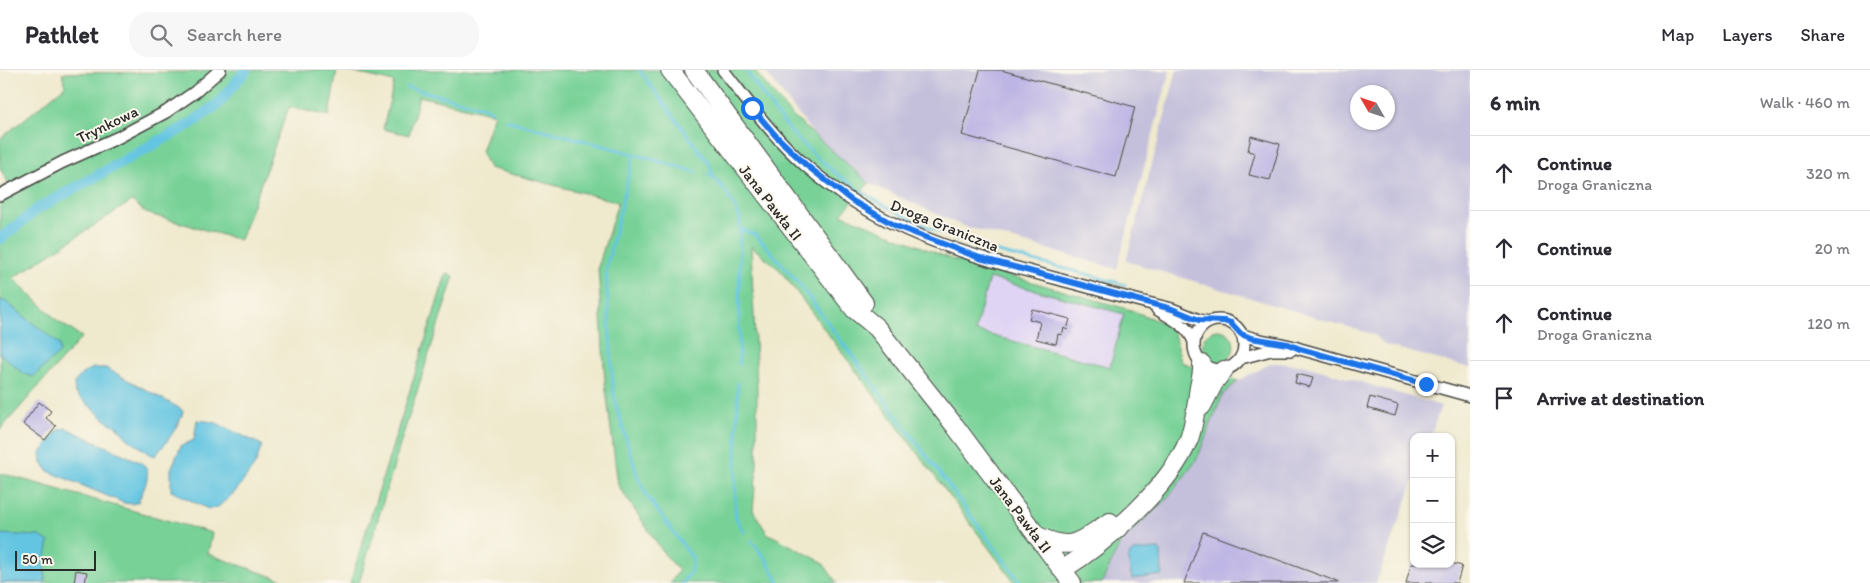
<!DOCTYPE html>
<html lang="en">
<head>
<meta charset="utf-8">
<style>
  body { margin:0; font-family:Itim,sans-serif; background:#f7f7f7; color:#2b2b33 }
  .controls { position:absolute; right:15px; bottom:15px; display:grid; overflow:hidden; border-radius:10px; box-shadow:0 1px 4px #0004 }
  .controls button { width:45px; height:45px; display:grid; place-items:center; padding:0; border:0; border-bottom:1px solid #e1e1e2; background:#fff; color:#2b2b33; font:25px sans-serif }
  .compass { position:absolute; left:1350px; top:15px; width:45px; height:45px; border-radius:50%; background:#fff; box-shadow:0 1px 4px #0004; rotate:309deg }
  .scale { position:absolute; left:15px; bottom:12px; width:81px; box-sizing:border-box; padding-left:5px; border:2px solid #2b2b2b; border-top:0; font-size:14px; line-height:18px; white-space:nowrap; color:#2b2b2b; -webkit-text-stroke:4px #fbf7ec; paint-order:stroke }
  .stop { position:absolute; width:15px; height:15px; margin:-11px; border:4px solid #1a73e8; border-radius:50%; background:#fff }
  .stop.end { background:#1a73e8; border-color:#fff; box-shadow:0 1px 5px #0008 }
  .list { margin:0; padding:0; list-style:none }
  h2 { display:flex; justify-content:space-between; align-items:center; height:65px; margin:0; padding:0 20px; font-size:21px }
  h2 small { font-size:16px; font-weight:400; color:#7c7c81 }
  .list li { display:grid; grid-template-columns:32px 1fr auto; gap:15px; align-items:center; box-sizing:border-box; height:75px; padding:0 20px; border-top:1px solid #e1e1e2 }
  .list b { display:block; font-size:19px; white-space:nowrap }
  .list p { margin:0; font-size:16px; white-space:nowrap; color:#7c7c81 }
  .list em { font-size:16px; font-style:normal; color:#7c7c81 }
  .icon { flex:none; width:28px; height:28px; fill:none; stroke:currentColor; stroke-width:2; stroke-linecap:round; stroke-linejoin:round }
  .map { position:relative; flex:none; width:1470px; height:513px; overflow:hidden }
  header { display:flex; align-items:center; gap:30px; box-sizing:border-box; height:70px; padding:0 25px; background:#fff; border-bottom:1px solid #e1e1e2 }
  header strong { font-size:24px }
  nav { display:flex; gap:28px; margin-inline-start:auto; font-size:18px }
  .search { width:350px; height:45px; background:#f7f7f7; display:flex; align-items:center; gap:12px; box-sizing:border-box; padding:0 18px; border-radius:20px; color:#7c7c81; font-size:19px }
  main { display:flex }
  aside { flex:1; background:#fff }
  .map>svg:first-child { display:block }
</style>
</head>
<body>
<header>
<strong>Pathlet</strong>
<div class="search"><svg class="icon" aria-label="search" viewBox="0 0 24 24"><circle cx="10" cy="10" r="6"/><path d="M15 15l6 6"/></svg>Search here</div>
<nav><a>Map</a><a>Layers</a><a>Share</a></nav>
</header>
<main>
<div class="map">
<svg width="1470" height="513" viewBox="0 0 1470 513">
  <rect width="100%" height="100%" fill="#fbf7ec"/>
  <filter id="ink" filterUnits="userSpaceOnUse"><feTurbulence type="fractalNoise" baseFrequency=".02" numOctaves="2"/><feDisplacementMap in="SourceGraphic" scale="10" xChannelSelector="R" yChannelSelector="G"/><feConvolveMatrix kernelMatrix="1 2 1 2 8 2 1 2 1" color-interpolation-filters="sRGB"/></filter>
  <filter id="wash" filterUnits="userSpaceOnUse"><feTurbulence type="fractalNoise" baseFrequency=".0096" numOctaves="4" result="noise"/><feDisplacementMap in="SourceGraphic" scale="20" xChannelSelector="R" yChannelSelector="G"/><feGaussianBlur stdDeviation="1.12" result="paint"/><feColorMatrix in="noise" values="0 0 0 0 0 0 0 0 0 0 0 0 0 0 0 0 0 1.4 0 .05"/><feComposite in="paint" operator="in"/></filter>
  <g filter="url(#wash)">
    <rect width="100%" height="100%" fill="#efe9cd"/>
    <path fill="#e0d4f4" d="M989 207 1124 244 1110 297 975 261Z"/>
    <path fill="#c4c0db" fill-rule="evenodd" d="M764 0H1170L1117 199 961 155 842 101Z
      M1177 0H1470V298L1385 275 1375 265 1126 191ZM1358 22H1388V52H1358Z
      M1272 293 1303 295 1441 336 1430 367H1414V410L1376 513H1102L1121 471 1165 431 1196 391 1223 324 1238 311Z"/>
    <path fill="#78d298" stroke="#527e62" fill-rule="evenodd" d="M205 0H337L329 46 289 37 240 170 146 143 132 131 13 208 59 252 82 267 0 360V119L9 114 0 98V69L65 16 62 3 202 2Z
      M343 0H754L790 44 869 113 841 144 951 189 1131 240 1163 253 1174 264 1181 292 1238 311 1223 324 1196 391 1165 431 1121 471 1102 513H1015L780 200 751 176 757 317V395L753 440 767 463 822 492 837 513H670L679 500 665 485 618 415 605 312 598 197 618 132 489 98 481 81 494 44 419 26 409 65 383 59 394 12ZM989 208 1124 244 1110 297 975 261Z
      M446 204 454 206 402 368 359 513H350Z
      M1202 276a16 16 0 1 1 32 0a16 16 0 1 1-32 0Z
      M0 403 212 463 208 484 291 513H0Z"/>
    <path fill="#63c5e1" stroke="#477886" d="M0 230 5 231 59 274 60 282 33 307 24 304 0 284Z
      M93 298H106L181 339 183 342C178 358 166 373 155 386L150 384 128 369 116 356 108 352 75 323 74 313 82 304Z
      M197 350 214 352 262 375 255 395 236 421 217 438 208 439 171 421V399L181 376 194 370Z
      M66 358 142 393C154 404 143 419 138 432L132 434 124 433 48 401 42 392 41 383 57 361Z
      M0 464 40 466 49 472 45 491V513H0Z
      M1159 479 1161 482 1162 505 1132 509 1128 490 1130 484 1135 481Z"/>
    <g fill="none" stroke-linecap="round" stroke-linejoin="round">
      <path stroke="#63c5e1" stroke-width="3" d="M639 0 710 95 714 108
        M745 0C762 23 778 49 798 69 848 121 914 156 982 177 1029 192 1078 200 1125 215
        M407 17 484 37 492 41
        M506 50 634 84 606 199 613 319 616 335 638 408 647 426 693 489 690 503 682 513
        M634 84 696 102
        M708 104C723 113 733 133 740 148L739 294
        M740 159 756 165 796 210 1021 513
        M738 313 735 438 736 448 744 462
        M751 471 766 489 779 513"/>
      <path stroke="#63c5e1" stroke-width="11" d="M0 169 39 138 192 53 219 33 246 0"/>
    </g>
    <g id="blocks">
      <path fill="#bdb5e4" d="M980 0H1001L1135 37 1116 107 962 65Z
        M1251 66 1280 74 1270 110 1249 105 1255 83 1248 81Z
        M1032 239 1070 249 1067 260 1064 258 1062 265 1058 264 1056 274 1036 269 1040 252 1029 249Z
        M1297 304 1313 308 1310 317 1295 313Z
        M1370 327 1398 335 1395 346 1367 338Z
        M39 332 51 341 46 348 56 356 45 370 23 354Z
        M1203 462 1338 512V513H1184Z
        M1451 493 1462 496 1457 513H1406L1411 494H1451Z
        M76 500 87 502 85 513H74Z"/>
    </g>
  </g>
  <g filter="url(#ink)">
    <use href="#blocks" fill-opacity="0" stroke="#484843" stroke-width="1"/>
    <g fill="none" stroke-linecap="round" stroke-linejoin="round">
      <g stroke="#484843" stroke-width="14">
        <path id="street" d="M723 0C749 33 773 67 805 95 878 160 966 185 1058 209 1096 219 1134 230 1172 239L1199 250 1209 252
          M0 125 63 92 119 67 166 42 195 22 220 0
          M1157 239C1171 248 1188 255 1194 272
          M1194 275a25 25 0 1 1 50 0a25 25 0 1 1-50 0Z
          M1241 264C1260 273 1281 271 1300 279L1470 326
          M1241 288 1271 280H1291"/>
      </g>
      <g stroke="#484843" stroke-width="20">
        <path id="primary" d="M670 0 854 239 877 258 955 356 1072 513
          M694 0 864 233
          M1202 336 1215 311 1224 300
          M1038 466C1075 483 1079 470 1110 452
          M1062 500C1106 473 1170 417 1189 369 1194 355 1196 339 1198 324 1199 313 1203 305 1202 294"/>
      </g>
      <use href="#street" stroke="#fff" stroke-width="11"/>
      <use href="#primary" stroke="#fff" stroke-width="18"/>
    </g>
  </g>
  <g fill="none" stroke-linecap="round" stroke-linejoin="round" filter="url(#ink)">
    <path stroke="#1a73e8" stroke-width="6" d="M752 38 776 66 806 95 851 130 896 156 980 188 1172 239 1199 250 1224 251 1231 253 1241 264 1251 268 1288 274 1300 279 1426 314"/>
  </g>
  <g text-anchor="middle" stroke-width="4" stroke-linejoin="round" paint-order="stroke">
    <g font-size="16" fill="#2b2b2b" stroke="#fbf7ec">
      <text transform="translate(107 54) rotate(-26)" y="6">Trynkowa</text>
      <text transform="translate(771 132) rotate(52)" y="6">Jana Pawła II</text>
      <text transform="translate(945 155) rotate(22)" y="6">Droga Graniczna</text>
      <text transform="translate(1021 444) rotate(53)" y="6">Jana Pawła II</text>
    </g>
  </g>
</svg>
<div class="controls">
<button>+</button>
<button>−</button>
<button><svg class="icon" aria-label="layers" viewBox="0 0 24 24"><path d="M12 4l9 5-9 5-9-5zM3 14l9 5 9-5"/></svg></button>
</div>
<svg class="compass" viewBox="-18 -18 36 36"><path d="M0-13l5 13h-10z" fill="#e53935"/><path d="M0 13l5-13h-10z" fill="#7c7c81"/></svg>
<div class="scale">50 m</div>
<div class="stop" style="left:752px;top:38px"></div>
<div class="stop end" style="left:1426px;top:314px"></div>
</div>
<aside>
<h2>6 min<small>Walk · 460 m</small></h2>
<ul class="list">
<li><svg class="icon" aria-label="ahead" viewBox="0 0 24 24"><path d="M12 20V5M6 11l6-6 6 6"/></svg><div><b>Continue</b><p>Droga Graniczna</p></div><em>320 m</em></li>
<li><svg class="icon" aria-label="ahead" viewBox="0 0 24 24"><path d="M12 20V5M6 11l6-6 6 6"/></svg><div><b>Continue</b></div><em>20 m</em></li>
<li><svg class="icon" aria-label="ahead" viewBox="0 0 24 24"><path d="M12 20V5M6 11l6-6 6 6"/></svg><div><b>Continue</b><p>Droga Graniczna</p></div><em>120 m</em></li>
<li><svg class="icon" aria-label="arrive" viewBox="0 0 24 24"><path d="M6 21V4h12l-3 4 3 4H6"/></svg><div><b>Arrive at destination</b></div></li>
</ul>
</aside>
</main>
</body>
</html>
